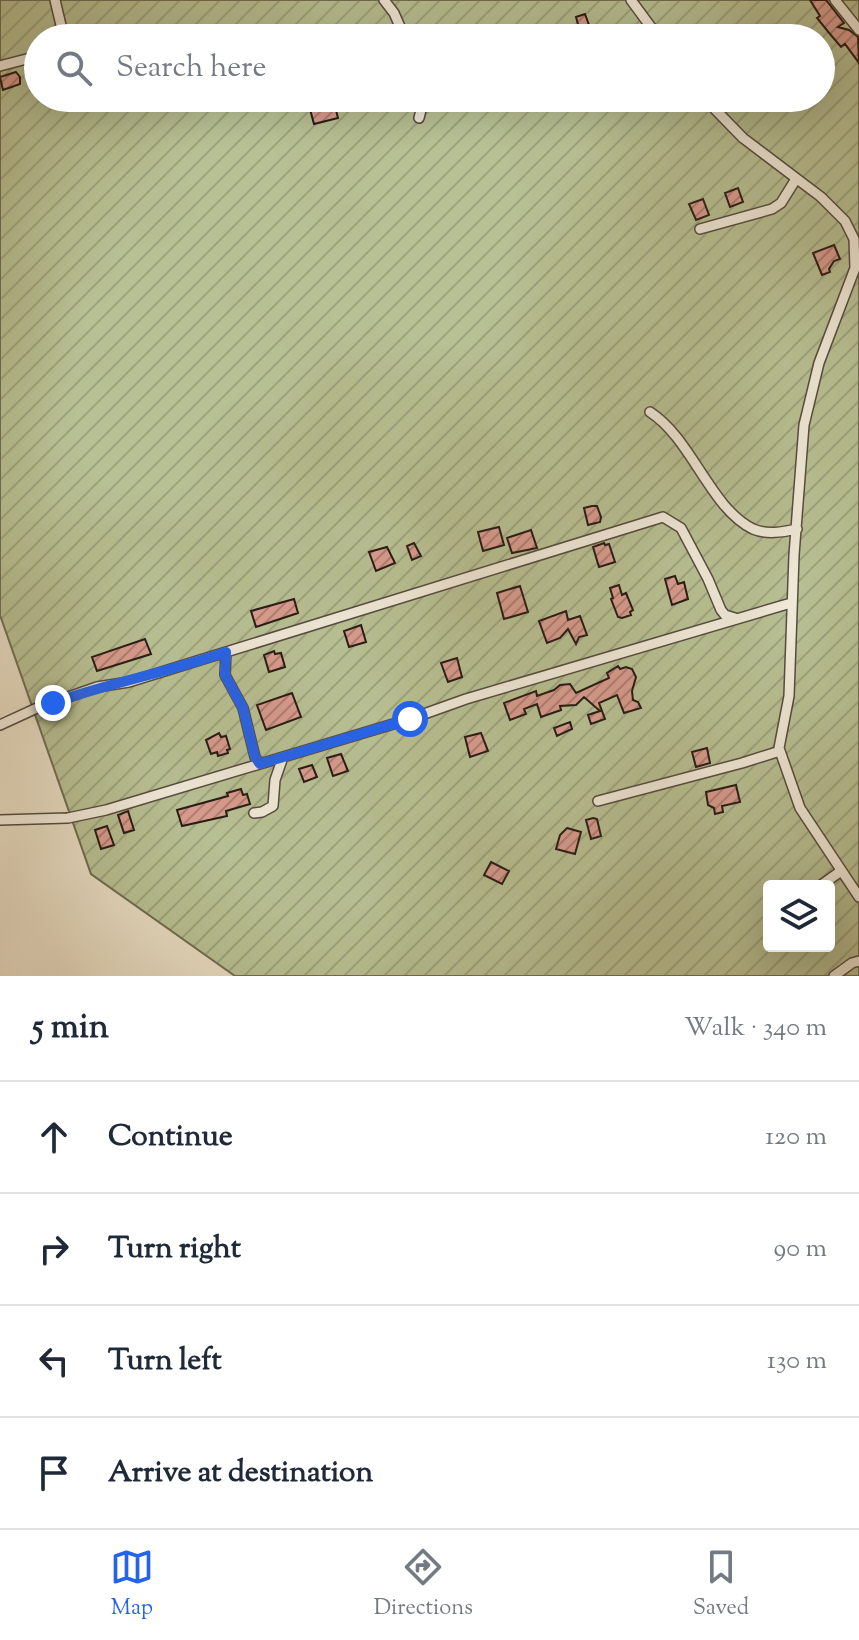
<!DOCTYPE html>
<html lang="en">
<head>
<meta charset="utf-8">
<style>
  body { margin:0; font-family:"Sorts Mill Goudy",serif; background:#f2f2f3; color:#1f2937 }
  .controls { position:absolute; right:24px; bottom:24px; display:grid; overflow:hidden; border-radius:8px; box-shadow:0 8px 32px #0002 }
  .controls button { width:72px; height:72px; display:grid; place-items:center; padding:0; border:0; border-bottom:2px solid #e0e1e3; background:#fff; color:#1f2937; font:40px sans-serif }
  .stop { position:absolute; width:24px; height:24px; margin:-18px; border:6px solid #2563eb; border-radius:50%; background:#fff }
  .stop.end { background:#2563eb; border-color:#fff; box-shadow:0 2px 8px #0008 }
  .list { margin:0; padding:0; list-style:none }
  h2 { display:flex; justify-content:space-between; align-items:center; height:104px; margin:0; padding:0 32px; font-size:34px }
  h2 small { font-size:26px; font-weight:400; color:#747a83 }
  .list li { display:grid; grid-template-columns:52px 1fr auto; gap:24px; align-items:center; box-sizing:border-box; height:112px; padding:0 32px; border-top:2px solid #e0e1e3 }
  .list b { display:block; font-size:30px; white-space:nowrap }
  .list em { font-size:26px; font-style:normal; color:#747a83 }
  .icon { flex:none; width:44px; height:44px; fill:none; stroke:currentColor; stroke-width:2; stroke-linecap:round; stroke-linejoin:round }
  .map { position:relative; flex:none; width:859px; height:976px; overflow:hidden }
  .search { position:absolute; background:#fff; box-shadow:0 8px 32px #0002; left:24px; right:24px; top:24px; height:88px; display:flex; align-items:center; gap:20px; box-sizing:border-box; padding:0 28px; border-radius:44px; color:#747a83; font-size:30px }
  .sheet { height:552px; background:#fff }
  nav { display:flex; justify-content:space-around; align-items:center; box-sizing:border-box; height:112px; border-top:2px solid #e0e1e3; background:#fff; font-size:22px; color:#747a83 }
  nav a { display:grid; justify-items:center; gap:4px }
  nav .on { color:#2563eb }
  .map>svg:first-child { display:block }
</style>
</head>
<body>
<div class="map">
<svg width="859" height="976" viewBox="0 0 859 976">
  <defs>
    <pattern id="garden-furrows" width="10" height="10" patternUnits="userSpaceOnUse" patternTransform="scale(2)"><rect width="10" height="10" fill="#b8c194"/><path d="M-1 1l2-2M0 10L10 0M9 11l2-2" fill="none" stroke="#9ea57f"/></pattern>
    <pattern id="building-hatch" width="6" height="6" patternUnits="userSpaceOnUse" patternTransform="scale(2)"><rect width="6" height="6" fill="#d99c8f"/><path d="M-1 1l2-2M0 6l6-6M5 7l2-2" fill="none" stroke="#b07e74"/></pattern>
  </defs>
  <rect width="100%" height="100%" fill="#e8dec5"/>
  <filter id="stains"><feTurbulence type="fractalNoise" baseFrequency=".0025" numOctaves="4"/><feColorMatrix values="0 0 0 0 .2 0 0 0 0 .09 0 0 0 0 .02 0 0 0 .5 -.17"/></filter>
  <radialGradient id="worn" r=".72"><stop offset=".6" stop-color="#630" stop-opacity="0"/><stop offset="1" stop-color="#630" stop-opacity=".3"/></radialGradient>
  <path fill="url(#garden-furrows)" stroke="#6f6e54" stroke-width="2" fill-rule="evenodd" d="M0 0H859V976H235L91 874 0 615ZM38 38H821V98H38ZM769 886H829V946H769Z"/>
  <path fill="url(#building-hatch)" stroke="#261a13" stroke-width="2" d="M810 0H826L844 23 838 27 849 30 858 37 859 63 845 44 841 47 830 34 817 18 820 16Z
    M585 14 589 25 579 28 576 17Z
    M16 72 20 77V84L3 90 0 77Z
    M323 98H333L338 118 314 124 308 102Z
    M738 188 743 202 730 207 725 193Z
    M703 199 709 215 696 220 689 204Z
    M834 245 840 259 834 261 829 269 830 272 822 275 813 253Z
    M592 506H597L601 517 600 522 588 525 584 508Z
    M499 527 504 545 483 551 478 532Z
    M531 530 537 548 512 553 507 538Z
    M414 543 421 556 412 560 407 546Z
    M604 543 605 545 609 544 615 562 599 567 593 547Z
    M387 547 395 563 376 571 369 552Z
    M675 576 678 584 684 582 688 599 672 605 665 579Z
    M619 585 622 595 626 593 633 610 630 612 631 615 622 618 618 617 611 599 613 598 610 588Z
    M520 586 528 612 504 619 497 593Z
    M294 599 298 613 256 627 251 611Z
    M566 611 568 620 580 616 587 635 579 637 576 644 568 629 560 638 547 643 539 621Z
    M361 625 366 642 349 647 344 631Z
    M145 639 151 654 97 671 92 657Z
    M274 651 275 654 281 653 285 667 269 672 264 655Z
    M457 658 462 677 448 682 441 663Z
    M618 666 620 669 626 667 632 669 636 677 632 691 633 700 638 702 641 708 624 713 617 695 599 703 605 719 591 724 588 715 600 711 584 697 576 705 560 706 561 710 541 717 537 704 524 709 526 714 510 720 504 703 536 691 537 696 554 690 560 685 570 684 576 693 609 678 607 673Z
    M292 693 301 717 266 730 257 705Z
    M570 722 572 729 557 736 554 728Z
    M219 733 221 737 226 736 230 749 227 750 228 753 218 756 217 752 211 754 206 740Z
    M481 733 488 751 470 757 465 737Z
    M707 748 710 763 696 767 692 752Z
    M341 754 348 771 333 776 327 758Z
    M312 765 317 777 304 782 299 769Z
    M736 785 740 802 722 806 723 812 715 814 714 808 708 805 706 792Z
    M241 789 243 795 247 794 250 804 226 811 227 816 182 826 177 810 228 796 227 793Z
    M128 811 134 830 124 833 118 815Z
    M593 818 597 819 601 836 591 839 586 820Z
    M107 826 114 845 101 849 95 830Z
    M567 828 581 832 575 854 556 849 560 835Z
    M491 862 509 871 502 884 484 875Z"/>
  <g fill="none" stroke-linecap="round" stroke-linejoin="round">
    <g stroke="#564b40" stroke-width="12">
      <path id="minor" d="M55 0 64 38
        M384 0 394 13 405 38
        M631 0 659 38
        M835 0 859 30
        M0 66 38 56
        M704 98 743 138 821 197 845 221 854 239 855 268 819 363 804 425 794 555 789 696 779 748 800 808 859 897
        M419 118 424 98
        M700 229 772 209 781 203 796 179
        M650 412C692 439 710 508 753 529 767 535 783 532 797 529
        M226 652 225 675 243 708 255 757 260 764
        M0 725 37 708 97 687 129 682 663 517 681 528 708 579 721 610 725 615 735 618
        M598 801 742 763 780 751
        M254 813 262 812 273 806 275 780 283 757
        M0 820 68 818 106 810 410 719 466 699 791 603
        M820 886 841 871
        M834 976 852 963 859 961"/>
    </g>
    <use href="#minor" stroke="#f0ead9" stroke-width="9"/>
  </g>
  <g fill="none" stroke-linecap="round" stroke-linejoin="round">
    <path stroke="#2563eb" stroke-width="10" d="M53 703C109 683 169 672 226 652L225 675 243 708 255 757 260 764 410 719"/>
  </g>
  <rect width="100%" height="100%" filter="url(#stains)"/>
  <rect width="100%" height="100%" fill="url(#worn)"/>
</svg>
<div class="controls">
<button><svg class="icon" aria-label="layers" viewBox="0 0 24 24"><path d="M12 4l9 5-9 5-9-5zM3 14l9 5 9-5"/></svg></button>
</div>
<div class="stop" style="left:410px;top:719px"></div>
<div class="stop end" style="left:53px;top:703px"></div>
<div class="search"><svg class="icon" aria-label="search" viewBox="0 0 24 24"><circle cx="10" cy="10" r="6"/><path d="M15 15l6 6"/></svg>Search here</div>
</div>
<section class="sheet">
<h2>5 min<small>Walk · 340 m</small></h2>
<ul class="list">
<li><svg class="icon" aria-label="ahead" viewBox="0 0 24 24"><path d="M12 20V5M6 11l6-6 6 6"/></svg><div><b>Continue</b></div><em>120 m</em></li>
<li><svg class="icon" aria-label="right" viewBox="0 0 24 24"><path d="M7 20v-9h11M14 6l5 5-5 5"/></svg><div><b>Turn right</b></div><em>90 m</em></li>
<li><svg class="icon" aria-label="left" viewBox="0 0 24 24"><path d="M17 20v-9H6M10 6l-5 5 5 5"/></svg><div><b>Turn left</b></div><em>130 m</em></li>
<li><svg class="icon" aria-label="arrive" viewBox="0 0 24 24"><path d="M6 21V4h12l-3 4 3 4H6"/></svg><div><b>Arrive at destination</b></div></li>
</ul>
</section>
<nav>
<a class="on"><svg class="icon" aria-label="map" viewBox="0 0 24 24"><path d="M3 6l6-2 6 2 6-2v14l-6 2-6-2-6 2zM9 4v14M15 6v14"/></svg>Map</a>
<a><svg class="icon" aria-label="directions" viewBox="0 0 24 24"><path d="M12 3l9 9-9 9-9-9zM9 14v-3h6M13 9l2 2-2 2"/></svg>Directions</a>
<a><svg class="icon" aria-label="saved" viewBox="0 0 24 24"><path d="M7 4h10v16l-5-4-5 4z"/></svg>Saved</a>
</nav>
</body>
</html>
